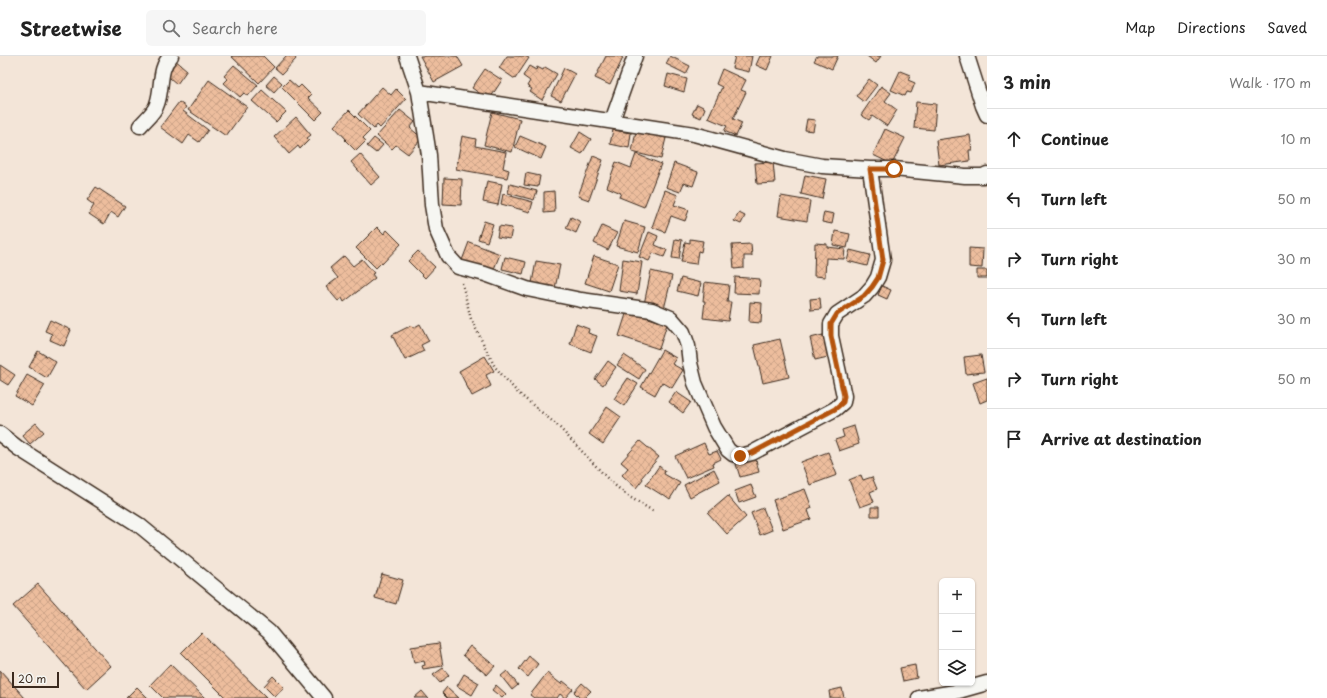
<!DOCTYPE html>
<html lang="en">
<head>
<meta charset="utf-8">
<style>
  body { margin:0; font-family:"Playpen Sans",sans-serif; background:#f6f6f6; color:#222 }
  .controls { position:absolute; right:12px; bottom:12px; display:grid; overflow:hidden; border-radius:6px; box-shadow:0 1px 3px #0004 }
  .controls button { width:36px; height:36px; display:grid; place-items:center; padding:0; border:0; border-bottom:1px solid #e0e0e0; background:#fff; color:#222; font:20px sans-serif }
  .scale { position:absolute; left:12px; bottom:10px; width:47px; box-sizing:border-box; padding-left:4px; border:2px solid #3b2a1e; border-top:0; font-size:11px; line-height:14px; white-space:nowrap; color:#3b2a1e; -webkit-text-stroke:3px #f6f6f2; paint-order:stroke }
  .stop { position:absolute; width:12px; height:12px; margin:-9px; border:3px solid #b45309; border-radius:50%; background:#fff }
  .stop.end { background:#b45309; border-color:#fff; box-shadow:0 1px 4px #0008 }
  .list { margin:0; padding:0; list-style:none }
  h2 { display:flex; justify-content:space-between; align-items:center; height:52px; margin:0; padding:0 16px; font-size:17px }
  h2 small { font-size:13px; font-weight:400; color:#767676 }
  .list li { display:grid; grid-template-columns:26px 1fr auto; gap:12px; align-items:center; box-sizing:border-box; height:60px; padding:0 16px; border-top:1px solid #e0e0e0 }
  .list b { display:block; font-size:15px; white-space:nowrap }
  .list em { font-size:13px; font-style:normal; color:#767676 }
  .icon { flex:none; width:22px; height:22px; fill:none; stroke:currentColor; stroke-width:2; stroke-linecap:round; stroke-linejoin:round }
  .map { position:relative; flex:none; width:987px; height:642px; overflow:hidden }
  header { display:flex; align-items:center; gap:24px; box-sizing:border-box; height:56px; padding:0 20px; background:#fff; border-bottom:1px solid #e0e0e0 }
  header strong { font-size:19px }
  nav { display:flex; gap:22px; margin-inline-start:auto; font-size:14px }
  .search { width:280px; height:36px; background:#f6f6f6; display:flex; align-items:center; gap:10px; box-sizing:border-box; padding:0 14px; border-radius:6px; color:#767676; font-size:15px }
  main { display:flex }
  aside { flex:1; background:#fff }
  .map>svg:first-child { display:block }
</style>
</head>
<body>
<header>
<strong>Streetwise</strong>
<div class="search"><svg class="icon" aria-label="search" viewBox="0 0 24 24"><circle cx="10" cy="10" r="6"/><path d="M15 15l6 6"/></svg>Search here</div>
<nav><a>Map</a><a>Directions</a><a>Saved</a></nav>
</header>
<main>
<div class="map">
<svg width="987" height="642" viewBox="0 0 987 642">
  <defs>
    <pattern id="building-cross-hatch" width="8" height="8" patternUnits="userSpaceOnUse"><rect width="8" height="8" fill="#edbd9d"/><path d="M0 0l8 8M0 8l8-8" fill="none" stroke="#cca387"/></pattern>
  </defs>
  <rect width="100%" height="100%" fill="#f3e5d8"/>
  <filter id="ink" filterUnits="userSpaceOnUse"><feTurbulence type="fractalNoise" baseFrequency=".025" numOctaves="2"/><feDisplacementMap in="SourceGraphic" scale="8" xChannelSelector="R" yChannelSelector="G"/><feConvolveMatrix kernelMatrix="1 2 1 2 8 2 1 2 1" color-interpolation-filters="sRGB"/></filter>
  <g filter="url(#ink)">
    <path fill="url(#building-cross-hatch)" stroke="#3b2a1e" d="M231 0H263L274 11 259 27Z
      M286 0H294L296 3 282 18 275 12Z
      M420 0H457L463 10 434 26Z
      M507 0H525L529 2 515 23 499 12Z
      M606 0H620L623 2 610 29 595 22Z
      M670 0 690 10 686 18 666 8Z
      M735 0H752L749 16 732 12Z
      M760 0H773L767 14 756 9Z
      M817 0H838L832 13 814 5Z
      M867 0H881L876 7Z
      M174 3 187 14 177 28 163 16Z
      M234 9 258 29 248 40 244 37 240 41 224 27 228 23 224 20Z
      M529 10 536 14 537 11 543 14 545 11 557 18 542 44 530 36 532 33 527 30 530 25 523 20Z
      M564 12 575 18 561 45 551 40Z
      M485 13 502 24 489 44 472 32Z
      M722 13 746 24 741 34 746 36 733 63 742 67 736 80 724 75 727 70 708 62 722 31 716 28Z
      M900 15 910 19 908 24 915 27 911 37 907 36 905 40 891 34Z
      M668 18 687 23 684 36 665 30Z
      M274 20 282 27 274 36 266 29Z
      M869 23 877 29 864 46 856 40Z
      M209 24 247 51 226 80 188 54Z
      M289 24 298 32 301 29 311 39 308 42 323 56 315 64 282 31Z
      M881 30 891 37 885 45 897 54 887 70 872 60 869 64 861 59Z
      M382 31 391 39 396 33 406 43 380 72 377 69 374 73 358 58Z
      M262 34 286 56 276 66 252 45Z
      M179 46 186 51 183 55 208 74 199 86 189 79 183 88 160 71Z
      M916 46 936 48 934 74 914 72Z
      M697 48 705 52 701 62 692 58Z
      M349 54 370 75 363 82 366 85 356 95 345 84 346 83 334 70Z
      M400 54 415 66 410 72 422 82 408 98 396 89 392 93 377 80Z
      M492 56 520 63 512 96 484 89Z
      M296 61 311 79 307 82 309 84 300 93 298 90 289 98 274 81Z
      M807 63 815 64 813 75 805 74Z
      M885 73 905 82 892 108 873 99Z
      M613 74 631 77 629 92 610 88Z
      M636 75 666 82 661 103 632 96Z
      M580 76 591 83 582 98 571 92Z
      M970 79 972 94H969L970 105 939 109 936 84Z
      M462 80 476 83 475 90 506 96 503 112 509 114 507 122 456 113Z
      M520 80 546 91 541 103 515 91Z
      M374 82 383 89 376 97 367 90Z
      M360 98 380 121 371 129 351 106Z
      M636 98 661 108 644 151 619 141 621 137 607 131 616 106 631 112Z
      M593 100 603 104 589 144 578 140Z
      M773 106 775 127 757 128 755 107Z
      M674 107 698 116 693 130 684 127 680 136 666 131Z
      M526 117 540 120 538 131 524 129Z
      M805 119 826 123 822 143 801 138Z
      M444 122 462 123 461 149 443 148Z
      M487 125 502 128 498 149 483 146Z
      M510 128 537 135 534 144 508 137Z
      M96 131 125 150 118 161 111 156 104 168 89 158 94 149 87 144Z
      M665 134 678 139 674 149 689 154 685 165 671 160 665 176 652 171Z
      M554 135 555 156 544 157V136Z
      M503 138 533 146 530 156 501 148Z
      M781 140 810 145 807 165 778 160Z
      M824 156 834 158 832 168 822 166Z
      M739 157 745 160 741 168 734 165Z
      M571 161 581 166 576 177 566 172Z
      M484 165 493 168 487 186 478 183Z
      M624 165 645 171 638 196 616 190Z
      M499 170 512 172 510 183 497 181Z
      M602 170 617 177 608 194 594 187Z
      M377 171 384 178 387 174 401 188 382 208 381 207 376 212 356 192Z
      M835 175 850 178 847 192 833 189Z
      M649 176 658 180 655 189 667 194 664 201 653 197 649 205 639 201Z
      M675 183 682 184 679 203 672 202Z
      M690 183 703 185 701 196 698 195 696 208 681 206 685 186 690 187Z
      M469 186 500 198 492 218 461 207Z
      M815 187 827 188V191L845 193 844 203 826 202 825 221 814 220Z
      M751 188 752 200H744V212L734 213 732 189Z
      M969 192 983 193 982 212 969 211Z
      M850 194 870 199 867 210 847 205Z
      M418 195 435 211 425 222 408 205Z
      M344 200 353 210 362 203 374 217 372 218 375 222 344 246 342 242 338 245 326 231 338 222 330 212Z
      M594 200 618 208 609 235 585 227Z
      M505 201 526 206 523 218 502 213Z
      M623 203 642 206 637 238 619 235Z
      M536 205 560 209 555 232 532 227Z
      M977 214H987V222H977Z
      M651 215 672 220 664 253 644 248Z
      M735 221 760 223 759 238 734 237Z
      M681 222 701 227 698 240 677 235Z
      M705 226 729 229 727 246H731L728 265 703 262 705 245H703Z
      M882 230 891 234 887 243 878 239Z
      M820 242 821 253 811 254 810 243Z
      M750 246 762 247 761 267 749 266Z
      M627 255 667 268 659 293 619 280Z
      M50 264 71 274 64 290 50 284 52 278 45 275Z
      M420 268 429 285 421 289 424 295 405 304 392 279 412 269 413 272Z
      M576 268 589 273 588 277 597 280 591 296 570 288Z
      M823 279 828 301 815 304 810 282Z
      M780 283 789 321 763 327 754 289Z
      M662 294 676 302 672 308 683 314 672 332 662 326 655 339 641 331Z
      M38 295 56 306 47 322 29 311Z
      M624 299 645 313 639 323 617 309Z
      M981 299 984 316 966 318 964 301Z
      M485 300 494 315 486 319 491 330 472 340 459 315Z
      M608 305 616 311 603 329 595 323Z
      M0 309 15 319 8 329 0 324Z
      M27 319 45 329 32 350 15 340Z
      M628 322 638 328 624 350 614 343Z
      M987 322V344L980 347 973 327Z
      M676 336 691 346 683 357 669 346Z
      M607 351 621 361 603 388 589 378Z
      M36 367 44 376 30 388 22 379Z
      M854 370 859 388 839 395 835 384 844 381 842 374Z
      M640 385 659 401 642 421 643 423 636 432 622 419 628 412 621 406Z
      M704 387 709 398 717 395 721 403 713 407 714 410 686 422 675 400Z
      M828 396 837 419 810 429 801 406Z
      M755 400 759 416 740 421 735 405Z
      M659 410 665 415 664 418 680 427 670 443 663 438 662 439 646 429Z
      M714 413 720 425 690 441 684 429Z
      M861 419 863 424 872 421 877 433 870 436 874 446 860 451 849 424Z
      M751 429 756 441 739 447 735 435Z
      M805 433 812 452 808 454 811 463 783 473 773 444Z
      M728 440 746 461 727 478 708 457Z
      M871 451H879V460H871Z
      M763 452 772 474 760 479 751 457Z
      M382 518 403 524 396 548 375 542Z
      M38 528 111 610 86 633 13 550Z
      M201 577 267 642H226L181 597Z
      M439 587 443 610 423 613 422 610 425 609 424 605 414 607 411 591Z
      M470 590 495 610 487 619 463 599Z
      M529 600 538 608 528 621 519 613Z
      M170 608 205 642H163L150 629Z
      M915 609 917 622 903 625 900 612Z
      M443 612 449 619 440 627 433 619Z
      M0 614 25 642H0Z
      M507 615 518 629 512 634 501 620Z
      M547 617 561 628 563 625 573 633 565 642 560 638 557 642H534L530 639Z
      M464 618 479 627 472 639 457 630Z
      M273 620 284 631 275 641 264 630Z
      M582 627 591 635 584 642H580L574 636Z
      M496 629 506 638 502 642 492 634Z
      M137 631 148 642H126Z
      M447 631 459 642H447L442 637Z
      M842 632 844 642H830L829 635Z
      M422 635 428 642H414Z"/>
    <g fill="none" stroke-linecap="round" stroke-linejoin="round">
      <g stroke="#3b2a1e" stroke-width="17">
        <path id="minor" d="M407 0 419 36 429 99 432 149 436 173 448 200 458 211 485 218 527 233 581 244 652 254 671 262 683 276 688 290 690 307 695 327 714 371 728 394 733 398 740 400 752 397 835 353 843 346 844 340 831 280V268L837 258 864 240 872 231 878 221 883 204 870 113
          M967 0 983 50 987 59
          M419 36 694 78 785 103 822 110 870 113H894L965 120H983L987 118
          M612 65 635 0
          M140 70C145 64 155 56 157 48 163 32 158 12 171 0
          M0 378 18 392 139 469 269 576 324 642
          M919 642 955 636 987 627"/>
      </g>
      <path stroke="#3b2a1e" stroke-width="2.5" stroke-dasharray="1 3" stroke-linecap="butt" d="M462 227 471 263 495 311 517 336 557 369 611 426 628 440 653 455"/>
      <use href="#minor" stroke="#f6f6f2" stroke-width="14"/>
    </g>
  </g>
  <g fill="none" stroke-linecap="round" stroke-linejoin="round" filter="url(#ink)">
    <path stroke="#b45309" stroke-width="5" d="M740 400 752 397 835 353 843 346 844 340 831 280V268L837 258 864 240 872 231 878 222 883 204 870 113H894"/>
  </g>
</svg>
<div class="controls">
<button>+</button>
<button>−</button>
<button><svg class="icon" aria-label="layers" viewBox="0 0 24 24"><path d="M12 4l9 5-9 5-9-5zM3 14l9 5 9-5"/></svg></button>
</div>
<div class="scale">20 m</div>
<div class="stop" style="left:894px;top:113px"></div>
<div class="stop end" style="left:740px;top:400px"></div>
</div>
<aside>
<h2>3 min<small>Walk · 170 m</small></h2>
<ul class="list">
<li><svg class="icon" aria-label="ahead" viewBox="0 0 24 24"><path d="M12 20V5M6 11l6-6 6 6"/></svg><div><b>Continue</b></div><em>10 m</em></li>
<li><svg class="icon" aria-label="left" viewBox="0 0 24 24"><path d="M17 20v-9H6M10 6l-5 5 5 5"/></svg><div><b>Turn left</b></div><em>50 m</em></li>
<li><svg class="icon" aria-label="right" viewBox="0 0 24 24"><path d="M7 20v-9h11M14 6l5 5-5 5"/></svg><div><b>Turn right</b></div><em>30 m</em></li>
<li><svg class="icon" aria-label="left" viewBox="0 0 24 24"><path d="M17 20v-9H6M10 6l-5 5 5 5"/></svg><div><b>Turn left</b></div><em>30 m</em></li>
<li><svg class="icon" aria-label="right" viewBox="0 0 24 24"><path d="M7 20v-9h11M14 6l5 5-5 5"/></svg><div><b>Turn right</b></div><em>50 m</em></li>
<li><svg class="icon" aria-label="arrive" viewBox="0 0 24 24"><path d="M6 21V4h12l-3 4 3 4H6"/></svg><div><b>Arrive at destination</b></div></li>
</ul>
</aside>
</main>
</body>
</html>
